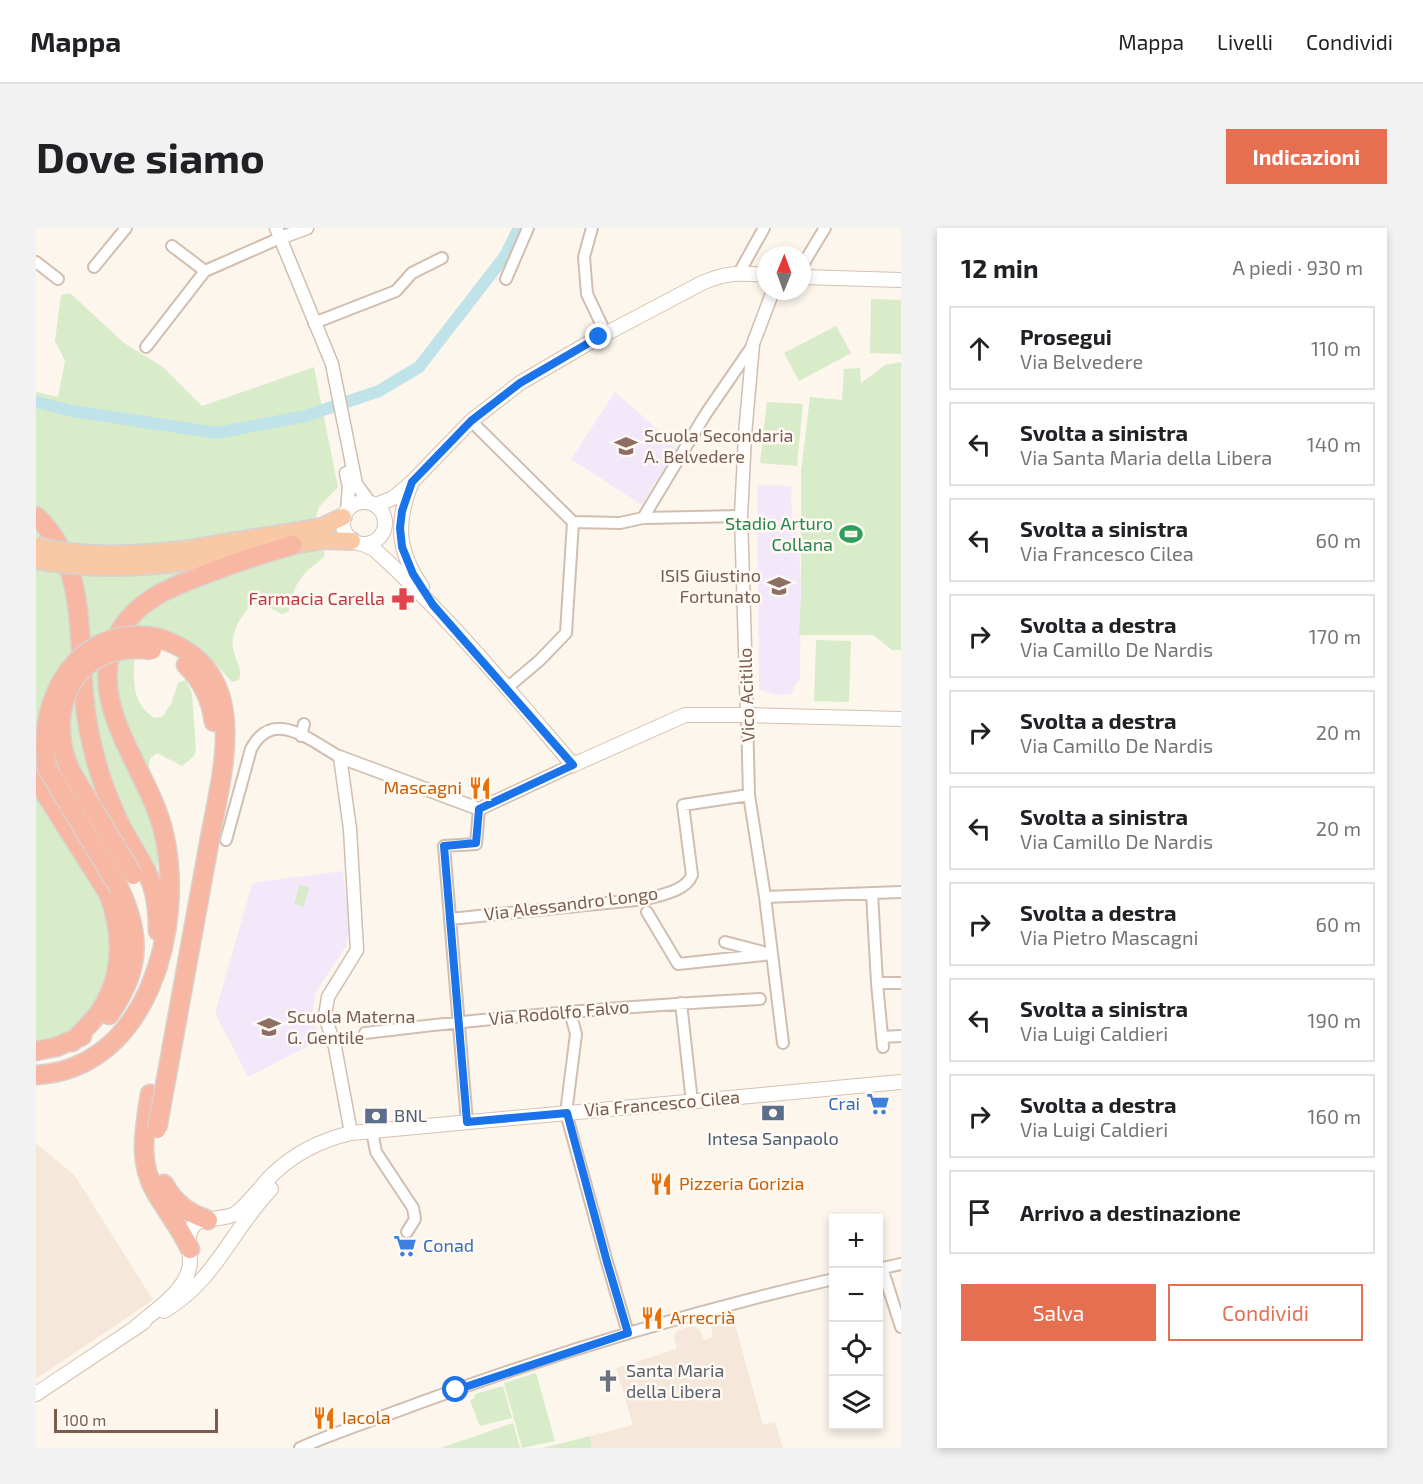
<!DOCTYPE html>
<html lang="it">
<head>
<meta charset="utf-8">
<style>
  body { margin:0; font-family:"Exo 2",sans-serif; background:#f2f2f2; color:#202124 }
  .controls { position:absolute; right:18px; bottom:18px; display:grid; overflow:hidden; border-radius:0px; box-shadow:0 3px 9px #0003 }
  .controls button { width:54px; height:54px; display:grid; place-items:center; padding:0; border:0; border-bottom:2px solid #e0e0e0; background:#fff; color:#202124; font:30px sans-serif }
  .compass { position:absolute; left:721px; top:18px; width:54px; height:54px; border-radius:50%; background:#fff; box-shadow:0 3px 9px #0003; rotate:1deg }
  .scale { position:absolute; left:18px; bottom:15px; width:164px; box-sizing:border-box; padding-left:6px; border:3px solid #7a5c4d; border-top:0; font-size:16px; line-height:21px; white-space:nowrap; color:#7a5c4d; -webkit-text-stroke:4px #fffaf3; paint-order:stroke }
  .stop { position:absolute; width:18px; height:18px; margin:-14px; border:4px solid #1a73e8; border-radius:50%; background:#fff }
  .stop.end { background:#1a73e8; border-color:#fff; box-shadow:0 2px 6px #0008 }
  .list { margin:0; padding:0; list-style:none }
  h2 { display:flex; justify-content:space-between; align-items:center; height:78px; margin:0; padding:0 24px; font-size:26px }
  h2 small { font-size:20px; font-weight:400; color:#757577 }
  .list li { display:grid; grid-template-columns:39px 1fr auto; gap:18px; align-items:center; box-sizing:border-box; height:84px; margin:0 12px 12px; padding:0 12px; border:2px solid #e0e0e0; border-radius:0px }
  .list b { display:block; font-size:22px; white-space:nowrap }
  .list p { margin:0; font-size:20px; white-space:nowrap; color:#757577 }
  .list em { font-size:20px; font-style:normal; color:#757577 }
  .actions { display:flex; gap:12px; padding:18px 24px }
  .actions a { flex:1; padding:14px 0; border:2px solid #e76f51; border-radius:0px; text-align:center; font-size:21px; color:#e76f51 }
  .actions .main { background:#e76f51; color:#fff }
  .icon { flex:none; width:33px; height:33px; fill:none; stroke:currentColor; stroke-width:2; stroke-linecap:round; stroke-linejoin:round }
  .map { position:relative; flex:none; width:865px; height:1220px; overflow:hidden; border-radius:0px }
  header { display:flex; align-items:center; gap:36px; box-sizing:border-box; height:84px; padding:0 30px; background:#fff; border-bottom:2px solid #e0e0e0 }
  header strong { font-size:28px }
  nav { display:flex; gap:33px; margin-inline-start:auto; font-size:21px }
  .intro { display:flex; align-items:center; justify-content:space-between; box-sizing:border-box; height:144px; padding:0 36px }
  h1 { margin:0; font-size:42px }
  .button { padding:15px 27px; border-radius:0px; background:#e76f51; color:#fff; font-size:21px; font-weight:700 }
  main { display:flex; gap:36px; padding:0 36px }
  aside { flex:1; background:#fff; border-radius:0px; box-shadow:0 3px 9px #0003 }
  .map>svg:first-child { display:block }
</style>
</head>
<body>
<header>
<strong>Mappa</strong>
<nav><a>Mappa</a><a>Livelli</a><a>Condividi</a></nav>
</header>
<div class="intro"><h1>Dove siamo</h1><a class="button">Indicazioni</a></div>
<main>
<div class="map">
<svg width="865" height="1220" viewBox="0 0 865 1220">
  <rect width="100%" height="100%" fill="#fdf6ec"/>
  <path fill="#f5e8da" d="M0 915 39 948 117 1072 0 1151Z
    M698 1093 727 1197 739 1194 747 1220H556L554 1208 597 1197 580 1140 641 1121 638 1108 641 1102 657 1098 664 1102 668 1112 677 1109 675 1099Z"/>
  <path fill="#f3e8fa" d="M579 164 635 213 633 216 640 221 606 277 535 231Z
    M721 257 756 258 755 270 757 297 763 312 765 368 764 451 758 459 756 466 743 467 723 462Z
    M307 643 314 700 310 718 279 766 276 785 284 812 212 849 179 785 215 660 217 656 222 654Z"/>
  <path fill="#d8ecc9" d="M34 65 88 115 127 139 166 178 278 139 302 259 283 279 279 294 289 327C284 334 277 337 271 343 260 354 255 368 253 383L246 386 226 376 219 375C206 384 194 405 197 421 199 432 207 441 203 452L196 454 170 426 126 403 103 401C99 423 92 462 107 480 110 484 115 487 118 490L126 489 135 476 142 455 150 452 156 466 160 521 158 528 146 538 121 525 114 531 113 538 101 556C113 584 125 611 121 642L58 657 68 673 77 718 71 750 60 777 35 802 0 816V164L22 169 29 133 19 113 25 67Z
    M835 71 865 72V126L834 125Z
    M800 98 815 125 763 153 748 125Z
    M865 134V422H856L837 407H763L765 368V244L774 169 806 172 808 141 824 140 825 155 849 137Z
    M731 174 767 176 761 238 724 235Z
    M780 412 815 413 813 474 778 473Z
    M263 657 273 659 268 679 258 676Z
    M500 1145 519 1213 486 1220 468 1155Z
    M467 1158 476 1190 444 1198 434 1173 438 1170 439 1166Z
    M477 1195 484 1220H405Z
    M554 1208 556 1220H507Z"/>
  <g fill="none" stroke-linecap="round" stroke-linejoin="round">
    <path stroke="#bfe3e8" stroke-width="12" d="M0 174 36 183 181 205 269 188 343 163 383 139 469 28 483 0"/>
    <g stroke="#d1beb0" stroke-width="14">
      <path id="minor" d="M556 0 548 29 551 66 570 106
        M136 18 169 43
        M0 34 22 51
        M766 38 789 0
        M58 39 90 0
        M703 45 728 0
        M470 51 492 0
        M278 95 360 63 376 45 406 30
        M110 119 169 43 244 10
        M435 193 537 294
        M607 290 669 187 717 117
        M537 294 584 295 607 290 705 288
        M471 460 504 432 530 405 537 294
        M711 487 713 567 729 669 747 815
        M265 508 268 496
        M190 612 215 521C237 479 275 513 304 529
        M836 665 841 755 847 819
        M729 669 865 664
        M611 684 642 736 736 726
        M414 691 610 671C625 667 650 663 656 647L647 577 713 567
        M689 714 727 724
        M841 755H865
        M645 775 656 874
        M534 784 540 806 530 885 571 1034 592 1105
        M329 805C460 789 592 778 724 771
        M846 809 865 808
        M431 894 408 618 440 616 443 581
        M336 903 340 924 377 980 379 991 371 1004
        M846 1040 865 1099
        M842 1041 865 1036
        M264 1220C302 1203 344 1190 383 1175 519 1125 657 1083 798 1051"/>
    </g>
    <g stroke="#d1beb0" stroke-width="15">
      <path id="tertiary" d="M240 0 296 136 320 256 334 275
        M244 10 271 0
        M310 245 313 259 311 282
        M711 487 705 288 709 207 717 116 737 63
        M315 905 299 819 289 788 292 769 321 722 314 601 304 529 443 581 537 537"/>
    </g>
    <g stroke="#d6c0b0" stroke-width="16">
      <path id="secondary" d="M766 49 865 52
        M375 256C359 296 362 324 386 359
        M307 295a21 21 0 1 1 42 0a21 21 0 1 1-42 0Z
        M340 277 357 270 376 254 435 193 484 155 556 113 666 55C691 44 704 45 730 47
        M329 317 338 321C411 387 473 462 537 537L649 487H711L865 491
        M128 1083C180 1052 195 1003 235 961
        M101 1098C119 1082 147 1065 153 1041 157 1027 147 1008 159 996 167 989 187 992 199 986 214 975 224 959 237 946 260 924 285 912 315 905L865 854
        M0 1166 108 1094"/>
    </g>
    <g stroke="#dad1cd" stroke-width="20">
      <path id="trunk" d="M245 319 288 312 316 313
        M146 322 285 299 307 289
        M152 334 217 324"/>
    </g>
    <g stroke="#dad1cd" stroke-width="21">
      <path id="motorway" d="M0 288C50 334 42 407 48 469 51 499 58 530 68 558 73 571 78 584 84 596 94 617 109 636 116 657 121 671 122 688 122 703
        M119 409C222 439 185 544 172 621
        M150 437C166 452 175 472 178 494
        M0 551 72 665C88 705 88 750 62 786 54 796 45 805 36 814
        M73 787C104 743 106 708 83 660
        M0 823 20 819 46 808
        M0 847C113 841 149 697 128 606 113 539 42 471 85 401 106 368 141 357 175 344 202 334 229 325 257 317
        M114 866C109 900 101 933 120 965 131 984 145 1001 154 1021
        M128 956C138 975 152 985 172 992"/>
    </g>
    <use href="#minor" stroke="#fff" stroke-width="10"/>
    <use href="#tertiary" stroke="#fff" stroke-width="12"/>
    <use href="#secondary" stroke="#fff" stroke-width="14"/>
    <use href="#trunk" stroke="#f9c8a4" stroke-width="16"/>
    <use href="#motorway" stroke="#f7b7a3" stroke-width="18"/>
    <g stroke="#dad1cd" stroke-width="20" stroke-linecap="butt">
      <path id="trunk-bridge" d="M0 318C48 330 97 327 146 322
        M0 332C52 342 100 340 152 334"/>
    </g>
    <g stroke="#dad1cd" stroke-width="21" stroke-linecap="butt">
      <path id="motorway-bridge" d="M97 647 34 542C7 478 40 412 116 422
        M83 660 11 540C0 469 43 396 119 409
        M121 901 172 621"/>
    </g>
    <use href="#trunk-bridge" stroke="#f9c8a4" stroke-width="16"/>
    <use href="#motorway-bridge" stroke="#f7b7a3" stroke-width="18"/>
  </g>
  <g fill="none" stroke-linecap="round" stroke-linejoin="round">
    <path stroke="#1a73e8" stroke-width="8" d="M420 1162 592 1105 571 1034 531 885 431 894 408 618 440 615 443 581 537 537 397 377 377 346 366 319 364 300 366 283 376 254 435 193 484 155 563 109"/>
  </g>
  <defs>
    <g id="school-bare" transform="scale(1.8)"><path d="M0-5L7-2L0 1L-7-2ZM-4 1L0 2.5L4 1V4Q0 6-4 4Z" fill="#8d6e63" stroke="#fffaf3" stroke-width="2.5" paint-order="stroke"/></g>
    <g id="stadium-bare" transform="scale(1.8)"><path d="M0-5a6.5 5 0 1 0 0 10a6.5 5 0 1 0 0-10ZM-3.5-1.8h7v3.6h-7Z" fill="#2e9e5b" stroke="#fffaf3" stroke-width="2.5" paint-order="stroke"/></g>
    <g id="pharmacy-bare" transform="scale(1.8)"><path d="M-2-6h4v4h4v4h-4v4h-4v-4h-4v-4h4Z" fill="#e0444e" stroke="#fffaf3" stroke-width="2.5" paint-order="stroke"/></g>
    <g id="restaurant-bare" transform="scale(1.8)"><path d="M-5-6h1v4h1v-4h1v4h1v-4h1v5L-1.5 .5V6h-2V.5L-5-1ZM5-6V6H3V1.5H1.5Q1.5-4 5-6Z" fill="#e8710a" stroke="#fffaf3" stroke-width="2.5" paint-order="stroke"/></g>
    <g id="supermarket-bare" transform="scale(1.8)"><path d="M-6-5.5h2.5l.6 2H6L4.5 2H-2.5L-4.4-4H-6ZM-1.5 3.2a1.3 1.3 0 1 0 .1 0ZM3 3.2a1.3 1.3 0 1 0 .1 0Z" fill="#3f7fe0" stroke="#fffaf3" stroke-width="2.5" paint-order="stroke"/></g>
    <g id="bank-bare" transform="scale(1.8)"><path d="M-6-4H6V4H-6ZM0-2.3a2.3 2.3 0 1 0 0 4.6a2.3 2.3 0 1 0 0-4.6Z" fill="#5c6f8a" stroke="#fffaf3" stroke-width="2.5" paint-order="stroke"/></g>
    <g id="church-bare" transform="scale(1.8)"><path d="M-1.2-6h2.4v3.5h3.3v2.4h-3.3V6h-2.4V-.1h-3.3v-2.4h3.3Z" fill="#6b7280" stroke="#fffaf3" stroke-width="2.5" paint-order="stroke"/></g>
  </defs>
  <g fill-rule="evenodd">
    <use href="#school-bare" x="590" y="218"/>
    <use href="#stadium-bare" x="815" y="306"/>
    <use href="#school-bare" x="743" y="358"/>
    <use href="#pharmacy-bare" x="367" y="371"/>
    <use href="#restaurant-bare" x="444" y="560"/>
    <use href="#school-bare" x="233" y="799"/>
    <use href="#supermarket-bare" x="842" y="876"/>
    <use href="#bank-bare" x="737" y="885"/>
    <use href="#bank-bare" x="340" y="888"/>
    <use href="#restaurant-bare" x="625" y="956"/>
    <use href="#supermarket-bare" x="369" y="1018"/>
    <use href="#restaurant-bare" x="616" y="1090"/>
    <use href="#church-bare" x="572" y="1153"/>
    <use href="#restaurant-bare" x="288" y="1190"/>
  </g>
  <g text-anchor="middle" stroke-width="5" stroke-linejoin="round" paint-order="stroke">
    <g font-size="18" fill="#785e54" stroke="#fffaf3" text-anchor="start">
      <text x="608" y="214">Scuola Secondaria<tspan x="608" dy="21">A. Belvedere</tspan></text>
      <text x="725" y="354" text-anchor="end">ISIS Giustino<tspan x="725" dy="21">Fortunato</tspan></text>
      <text x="251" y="795">Scuola Materna<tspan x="251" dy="21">G. Gentile</tspan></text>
    </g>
    <g font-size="18" fill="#27864d" stroke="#fffaf3" text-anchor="end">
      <text x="797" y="302">Stadio Arturo<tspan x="797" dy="21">Collana</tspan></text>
    </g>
    <g font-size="18" fill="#be3a42" stroke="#fffaf3" text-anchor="end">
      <text x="349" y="377">Farmacia Carella</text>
    </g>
    <g font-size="18" fill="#7a5c4d" stroke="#fffaf3">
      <text transform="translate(711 467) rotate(-92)" y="6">Vico Acitillo</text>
      <text transform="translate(535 676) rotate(-7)" y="6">Via Alessandro Longo</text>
      <text transform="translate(523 785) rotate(-5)" y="6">Via Rodolfo Falvo</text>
      <text transform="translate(626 876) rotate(-5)" y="6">Via Francesco Cilea</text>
    </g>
    <g font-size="18" fill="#c56008" stroke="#fffaf3" text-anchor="start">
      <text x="426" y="566" text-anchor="end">Mascagni</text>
      <text x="643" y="962">Pizzeria Gorizia</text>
      <text x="634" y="1096">Arrecrià</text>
      <text x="306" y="1196">Iacola</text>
    </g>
    <g font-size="18" fill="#366cbe" stroke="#fffaf3" text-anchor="end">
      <text x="824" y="882">Crai</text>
      <text x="387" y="1024" text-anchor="start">Conad</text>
    </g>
    <g font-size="18" fill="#4e5e75" stroke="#fffaf3" text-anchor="start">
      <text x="358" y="894">BNL</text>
      <text x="737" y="917" text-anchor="middle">Intesa Sanpaolo</text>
    </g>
    <g font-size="18" fill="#5b616d" stroke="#fffaf3" text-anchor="start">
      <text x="590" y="1149">Santa Maria<tspan x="590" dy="21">della Libera</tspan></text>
    </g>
  </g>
</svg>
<div class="controls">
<button>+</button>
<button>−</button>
<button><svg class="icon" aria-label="locate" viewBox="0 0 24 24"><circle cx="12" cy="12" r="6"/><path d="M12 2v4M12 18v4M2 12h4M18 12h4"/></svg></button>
<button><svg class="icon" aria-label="layers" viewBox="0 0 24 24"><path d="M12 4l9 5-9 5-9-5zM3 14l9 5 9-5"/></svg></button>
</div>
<svg class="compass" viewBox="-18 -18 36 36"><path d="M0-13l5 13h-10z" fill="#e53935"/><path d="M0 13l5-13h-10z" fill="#757577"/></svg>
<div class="scale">100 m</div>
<div class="stop" style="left:420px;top:1162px"></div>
<div class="stop end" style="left:563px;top:109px"></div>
</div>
<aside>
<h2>12 min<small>A piedi · 930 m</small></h2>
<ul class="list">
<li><svg class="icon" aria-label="ahead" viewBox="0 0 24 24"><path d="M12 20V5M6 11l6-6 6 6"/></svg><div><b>Prosegui</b><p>Via Belvedere</p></div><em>110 m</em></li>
<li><svg class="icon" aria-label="left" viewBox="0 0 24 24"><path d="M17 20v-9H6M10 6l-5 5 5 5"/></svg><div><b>Svolta a sinistra</b><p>Via Santa Maria della Libera</p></div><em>140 m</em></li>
<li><svg class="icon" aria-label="left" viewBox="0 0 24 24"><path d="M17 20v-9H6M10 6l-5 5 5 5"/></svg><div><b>Svolta a sinistra</b><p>Via Francesco Cilea</p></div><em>60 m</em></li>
<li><svg class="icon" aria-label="right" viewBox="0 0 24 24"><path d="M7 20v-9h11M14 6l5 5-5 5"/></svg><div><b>Svolta a destra</b><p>Via Camillo De Nardis</p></div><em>170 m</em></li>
<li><svg class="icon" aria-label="right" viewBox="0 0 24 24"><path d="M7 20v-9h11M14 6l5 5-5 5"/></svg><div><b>Svolta a destra</b><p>Via Camillo De Nardis</p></div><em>20 m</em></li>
<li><svg class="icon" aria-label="left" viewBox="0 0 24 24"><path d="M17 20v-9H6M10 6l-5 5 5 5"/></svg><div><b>Svolta a sinistra</b><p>Via Camillo De Nardis</p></div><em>20 m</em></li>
<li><svg class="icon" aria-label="right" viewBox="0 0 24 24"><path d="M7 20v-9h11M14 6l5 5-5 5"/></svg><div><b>Svolta a destra</b><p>Via Pietro Mascagni</p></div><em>60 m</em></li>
<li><svg class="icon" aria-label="left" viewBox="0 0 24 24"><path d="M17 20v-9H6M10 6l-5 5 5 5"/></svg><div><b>Svolta a sinistra</b><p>Via Luigi Caldieri</p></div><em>190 m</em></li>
<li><svg class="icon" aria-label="right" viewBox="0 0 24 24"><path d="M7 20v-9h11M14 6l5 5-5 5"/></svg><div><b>Svolta a destra</b><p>Via Luigi Caldieri</p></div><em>160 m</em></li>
<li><svg class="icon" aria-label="arrive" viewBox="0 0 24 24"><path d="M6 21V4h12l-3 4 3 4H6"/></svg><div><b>Arrivo a destinazione</b></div></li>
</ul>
<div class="actions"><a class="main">Salva</a><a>Condividi</a></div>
</aside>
</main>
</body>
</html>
